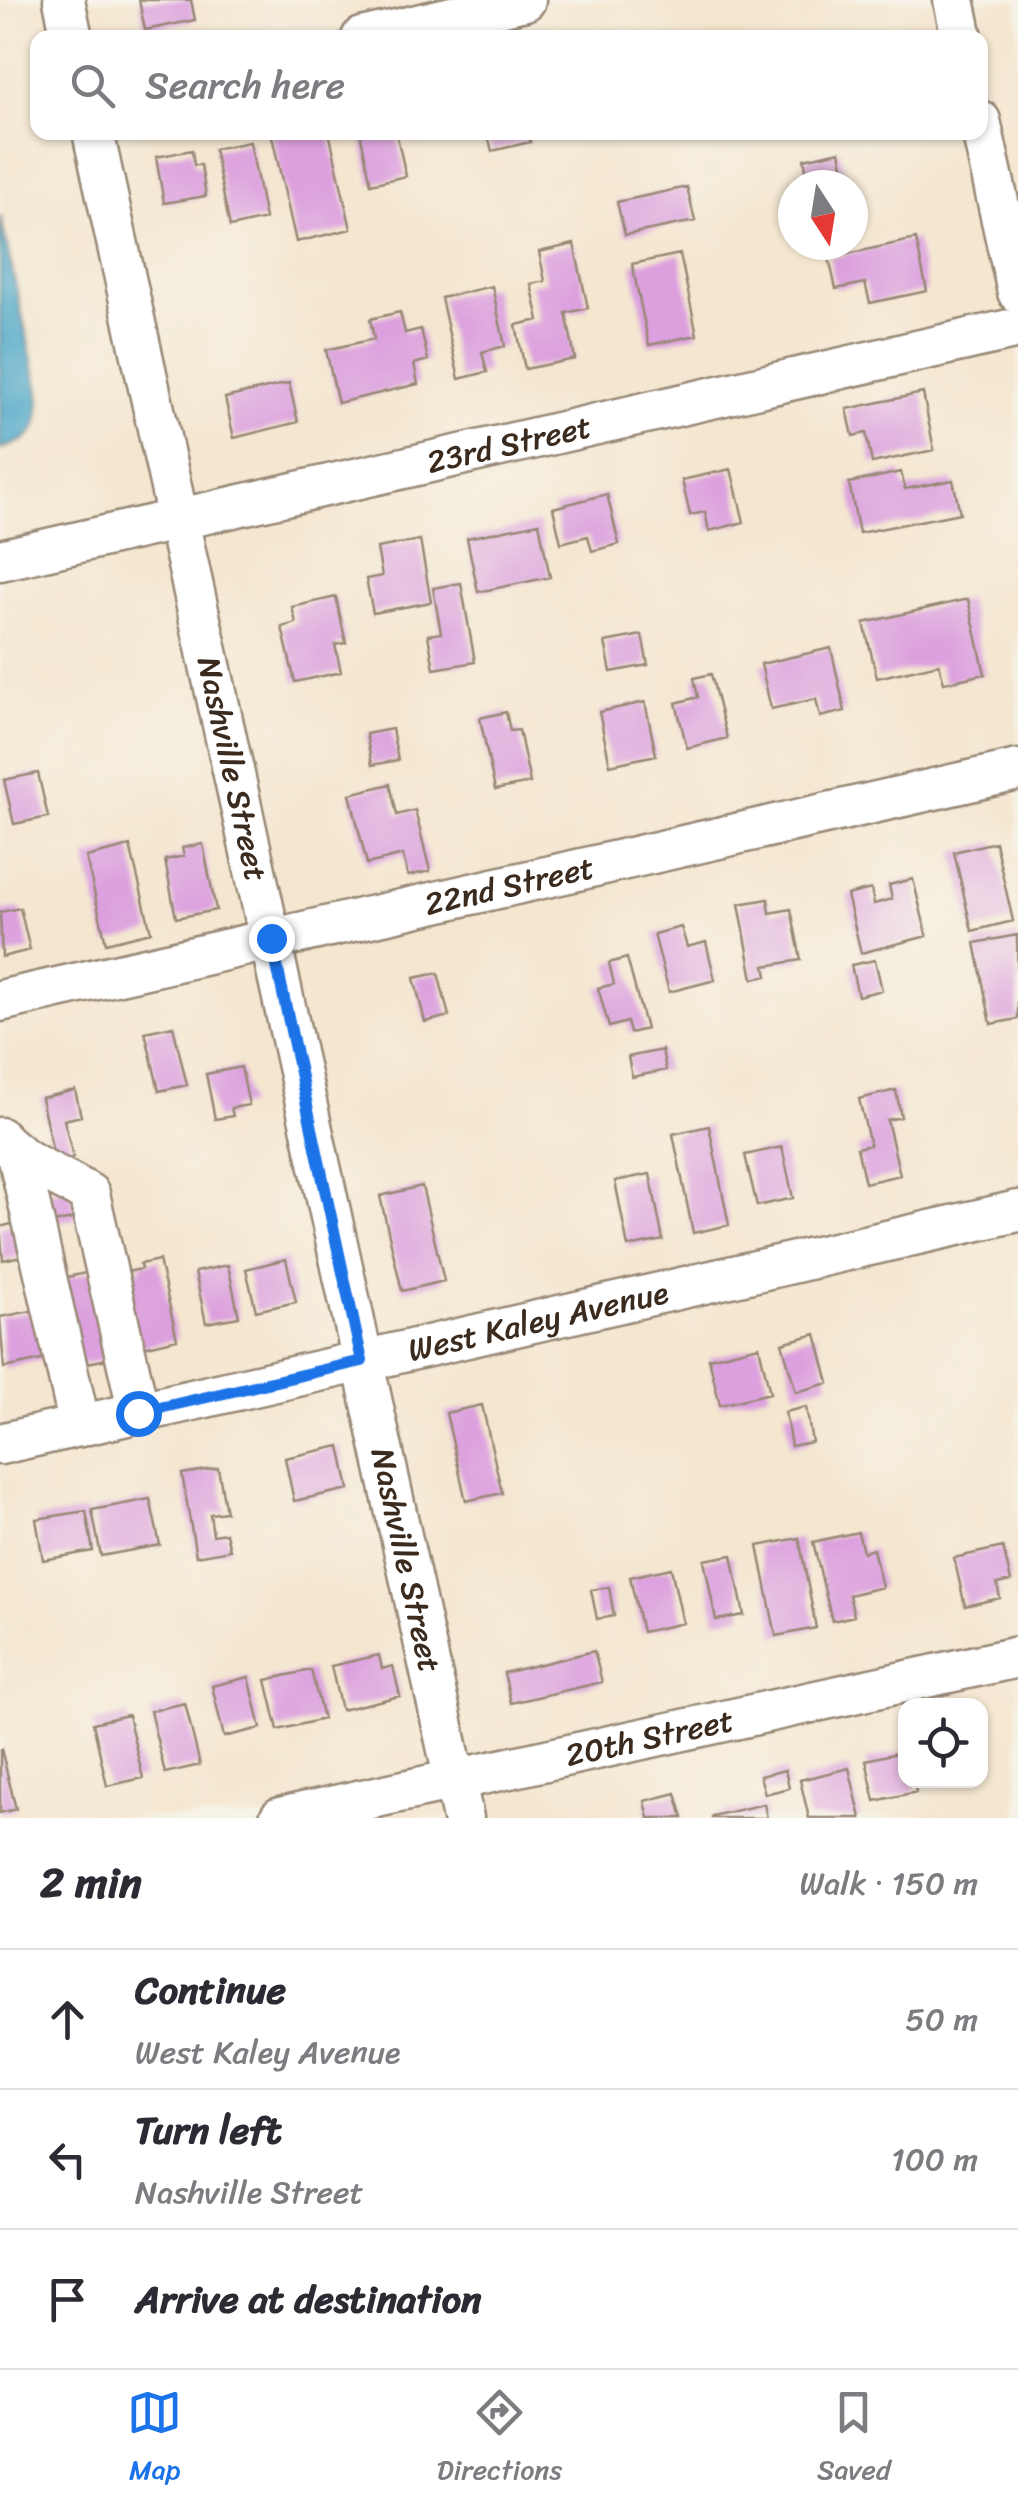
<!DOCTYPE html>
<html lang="en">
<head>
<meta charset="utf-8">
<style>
  body { margin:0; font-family:Sriracha,sans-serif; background:#f2f2f3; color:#2b2b33 }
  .controls { position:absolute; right:30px; bottom:30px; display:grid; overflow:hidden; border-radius:20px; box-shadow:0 2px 8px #0004 }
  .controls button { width:90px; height:90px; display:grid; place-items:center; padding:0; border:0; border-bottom:2px solid #e1e1e2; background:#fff; color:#2b2b33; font:50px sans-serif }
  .compass { position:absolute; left:778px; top:170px; width:90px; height:90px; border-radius:50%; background:#fff; box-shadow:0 2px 8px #0004; rotate:168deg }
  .stop { position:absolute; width:30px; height:30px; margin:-22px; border:8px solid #1a73e8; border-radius:50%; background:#fff }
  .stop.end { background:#1a73e8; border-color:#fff; box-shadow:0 2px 10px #0008 }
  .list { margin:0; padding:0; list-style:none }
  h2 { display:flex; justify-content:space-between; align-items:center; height:130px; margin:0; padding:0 40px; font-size:42px }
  h2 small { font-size:32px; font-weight:400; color:#7c7c81 }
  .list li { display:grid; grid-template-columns:65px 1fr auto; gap:30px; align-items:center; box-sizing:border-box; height:140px; padding:0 40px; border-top:2px solid #e1e1e2 }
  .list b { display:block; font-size:38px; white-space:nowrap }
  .list p { margin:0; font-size:32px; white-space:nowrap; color:#7c7c81 }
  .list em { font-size:32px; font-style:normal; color:#7c7c81 }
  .icon { flex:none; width:55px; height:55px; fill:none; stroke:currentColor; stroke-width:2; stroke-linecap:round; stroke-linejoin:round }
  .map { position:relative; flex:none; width:1018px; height:1818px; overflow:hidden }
  .search { position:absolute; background:#fff; box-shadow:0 2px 8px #0004; left:30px; right:30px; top:30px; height:110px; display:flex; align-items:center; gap:25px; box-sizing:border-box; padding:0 35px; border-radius:20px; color:#7c7c81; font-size:38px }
  .sheet { height:550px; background:#fff }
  nav { display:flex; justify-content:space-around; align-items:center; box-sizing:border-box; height:140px; border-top:2px solid #e1e1e2; background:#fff; font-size:28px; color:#7c7c81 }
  nav a { display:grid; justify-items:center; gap:5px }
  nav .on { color:#1a73e8 }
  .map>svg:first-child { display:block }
</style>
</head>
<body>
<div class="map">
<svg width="1018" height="1818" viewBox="0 0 1018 1818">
  <rect width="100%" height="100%" fill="#f7f3e8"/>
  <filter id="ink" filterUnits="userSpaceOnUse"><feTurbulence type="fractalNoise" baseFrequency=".01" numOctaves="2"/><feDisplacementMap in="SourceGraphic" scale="20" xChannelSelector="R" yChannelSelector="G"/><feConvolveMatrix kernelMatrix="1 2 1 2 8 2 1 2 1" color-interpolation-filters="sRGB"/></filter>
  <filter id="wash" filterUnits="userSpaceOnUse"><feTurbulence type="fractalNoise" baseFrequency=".0048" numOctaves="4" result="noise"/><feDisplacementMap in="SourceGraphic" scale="40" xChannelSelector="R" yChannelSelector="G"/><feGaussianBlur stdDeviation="2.25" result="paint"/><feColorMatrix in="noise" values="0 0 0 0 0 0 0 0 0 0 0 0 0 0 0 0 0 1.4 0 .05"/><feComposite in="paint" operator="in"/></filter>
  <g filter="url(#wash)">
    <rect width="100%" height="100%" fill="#f4e6cf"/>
    <path fill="#49a5c8" stroke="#426873" stroke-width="2.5" d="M0 215 40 396C38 432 35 438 0 449Z"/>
    <g id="blocks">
      <path fill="#dca0de" d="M139 0H191L195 20 145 30Z
        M271 132H329L351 229 296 242Z
        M360 132H396L406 176 371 184Z
        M487 132H528L530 142 492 151Z
        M250 142 265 219 230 227 214 149Z
        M192 150 194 165H201L206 196 164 203 156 157Z
        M840 151 847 185H809L804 159Z
        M687 187 695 221 625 235 617 202Z
        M916 239 927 291 870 303 865 283 836 289 829 258Z
        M574 244 588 308 566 313 575 359 525 369 516 325 539 320 531 284 545 281 539 252Z
        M680 254 697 335 649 345 632 264Z
        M492 286 505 346 482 352 487 372 459 379 441 298Z
        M400 312 405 333 421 329 428 360 414 364 418 384 338 403 326 350 374 339 370 319Z
        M289 383 298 422 234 438 225 398Z
        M923 393 934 450 872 463 866 433 853 436 847 409Z
        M731 469 744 522 709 531 705 512 690 515 682 480Z
        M901 472 905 489 953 480 960 513 859 533 849 483Z
        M607 494 619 544 592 551 588 536 561 543 553 508Z
        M539 523 550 577 478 592 467 538Z
        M420 540 431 602 373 613 366 579 382 576 377 548Z
        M461 583 475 662 434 669 428 635 441 633 433 588Z
        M336 597 346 643 335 645 341 672 295 682 282 627 296 623 292 607Z
        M968 599 985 674 944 683 939 664 877 678 864 623Z
        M642 635 648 665 611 672 605 642Z
        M831 648 845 711 820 717 816 699 771 709 761 664Z
        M711 674 727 738 687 748 676 703 698 697 694 678Z
        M645 702 656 755 610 765 599 712Z
        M506 712 510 731 519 730 530 783 495 790 480 718Z
        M392 729 398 760 372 765 366 734Z
        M38 773 48 817 14 824 4 780Z
        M390 784 397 815 415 810 430 871 408 876 403 855 367 864 350 794Z
        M995 842 1013 921 972 931 954 852Z
        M203 844 216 910 176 918 165 860 184 856 182 848Z
        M130 846 151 932 106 943 86 857Z
        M913 879 927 936 861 953 847 895 871 889 874 904 892 899 889 885Z
        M768 899 770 913 791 909 801 960 765 966 767 976 753 979 739 904Z
        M20 908 30 950 2 957 0 912Z
        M681 927 687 947 706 942 715 980 669 992 654 934Z
        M1017 935 1018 1019 991 1024 975 943Z
        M627 958 646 1029 630 1033 627 1022 609 1027 598 988 614 984 609 963Z
        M875 960 882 990 858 996 851 965Z
        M438 973 449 1016 425 1022 414 978Z
        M173 1026 187 1085 159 1091 145 1032Z
        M662 1050 666 1070 632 1077 628 1057Z
        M241 1067 249 1105 231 1108 233 1116 215 1119 206 1074Z
        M75 1090 81 1116 64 1120 73 1157 55 1161 41 1098Z
        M896 1090 901 1117 887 1120 900 1175 865 1183 857 1148 870 1145 859 1099Z
        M709 1126 729 1225 693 1233 673 1134Z
        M782 1147 793 1198 757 1206 745 1155Z
        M650 1174 663 1240 628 1247 615 1181Z
        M422 1186 444 1281 402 1291 380 1196Z
        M70 1187 77 1218 48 1224 41 1194Z
        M23 1221 31 1254 3 1260 0 1227Z
        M286 1259 296 1302 256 1311 246 1269Z
        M159 1260 177 1339 135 1349 118 1274 141 1269 140 1264Z
        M228 1265 239 1317 206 1323 195 1272Z
        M98 1270 117 1357 73 1366 55 1280Z
        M47 1308 56 1357 4 1368 0 1317Z
        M816 1334 829 1383 796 1392 782 1343Z
        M759 1346 770 1393 720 1405 709 1358Z
        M482 1405 502 1493 466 1501 446 1413Z
        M806 1407 812 1442 791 1446 785 1412Z
        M340 1446 349 1489 294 1501 285 1458Z
        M218 1468 226 1512 210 1514 213 1535 226 1533 230 1550 196 1556 182 1474Z
        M150 1499 160 1545 101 1556 92 1510Z
        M86 1511 93 1551 43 1560 36 1519Z
        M858 1532 863 1552 873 1549 882 1587 849 1595 854 1616 832 1621 813 1542Z
        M799 1538 816 1628 776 1636 758 1546Z
        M1003 1547 1011 1581 997 1584 1000 1598 965 1606 954 1558Z
        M732 1555 744 1615 716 1620 704 1560Z
        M671 1568 683 1623 642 1632 630 1577Z
        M609 1587 614 1616 597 1619 591 1590Z
        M594 1651 602 1682 511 1703 504 1673Z
        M379 1655 382 1669 393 1666 400 1696 341 1710 331 1666Z
        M311 1670 323 1719 278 1730 266 1680Z
        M249 1677 261 1728 224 1737 212 1686Z
        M185 1703 200 1765 165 1773 150 1711Z
        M128 1715 143 1778 107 1786 93 1723Z
        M1 1749 16 1809 0 1813V1750Z
        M906 1751V1780H913L916 1792 875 1801 866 1760Z
        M849 1768 861 1818H809L800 1780Z
        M785 1770 789 1788 765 1794 760 1776Z
        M676 1793 683 1818H649L645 1801Z
        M764 1804 767 1818H712V1816Z"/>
    </g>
  </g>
  <g filter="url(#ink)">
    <use href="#blocks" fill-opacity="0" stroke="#988876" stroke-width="2.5"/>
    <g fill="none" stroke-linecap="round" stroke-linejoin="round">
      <g stroke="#988876" stroke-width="45">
        <g id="minor">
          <path d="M64 0 72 38"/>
          <path d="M954 0 962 38"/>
          <path d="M362 38 525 0"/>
          <path d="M980 121 1018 292"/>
          <path id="s1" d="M93 132 463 1818"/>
          <path id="s2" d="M0 560 1018 328"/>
          <path id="s3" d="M0 1001 1018 770"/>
          <path d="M0 1138C26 1166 57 1174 89 1194L139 1413"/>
          <path d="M19 1159 80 1426"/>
          <path id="s4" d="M0 1444 1018 1211"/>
          <path id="s5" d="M280 1818 1018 1657"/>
        </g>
      </g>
      <use href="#minor" stroke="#fff" stroke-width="40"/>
    </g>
  </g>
  <g fill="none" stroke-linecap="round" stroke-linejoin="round" filter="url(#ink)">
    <path stroke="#1a73e8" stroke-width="12" d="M138 1413 362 1361 271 938"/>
  </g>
  <g text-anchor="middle" stroke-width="8" stroke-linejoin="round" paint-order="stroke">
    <g font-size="32" fill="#3b2a1e" stroke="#f7f3e8">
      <text dy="11" stroke="none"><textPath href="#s2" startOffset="522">23rd Street</textPath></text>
      <text dy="11" stroke="none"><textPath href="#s1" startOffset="652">Nashville Street</textPath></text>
      <text dy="11" stroke="none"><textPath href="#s3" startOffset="522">22nd Street</textPath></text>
      <text dy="11" stroke="none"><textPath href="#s4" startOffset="552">West Kaley Avenue</textPath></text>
      <text dy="11" stroke="none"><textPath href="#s1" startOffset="1462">Nashville Street</textPath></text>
      <text dy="11" stroke="none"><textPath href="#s5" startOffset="378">20th Street</textPath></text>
    </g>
  </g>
</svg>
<div class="controls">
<button><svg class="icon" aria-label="locate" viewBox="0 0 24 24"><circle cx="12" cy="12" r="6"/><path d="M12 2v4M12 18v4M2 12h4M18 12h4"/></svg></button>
</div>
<svg class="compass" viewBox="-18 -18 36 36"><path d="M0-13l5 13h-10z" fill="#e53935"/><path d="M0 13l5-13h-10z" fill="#7c7c81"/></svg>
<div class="stop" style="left:138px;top:1413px"></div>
<div class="stop end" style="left:271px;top:938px"></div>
<div class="search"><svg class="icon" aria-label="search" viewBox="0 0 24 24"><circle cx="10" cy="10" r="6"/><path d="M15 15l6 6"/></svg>Search here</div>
</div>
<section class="sheet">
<h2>2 min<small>Walk · 150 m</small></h2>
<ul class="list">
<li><svg class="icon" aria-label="ahead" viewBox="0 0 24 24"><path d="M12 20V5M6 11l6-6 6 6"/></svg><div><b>Continue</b><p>West Kaley Avenue</p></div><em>50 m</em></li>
<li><svg class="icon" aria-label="left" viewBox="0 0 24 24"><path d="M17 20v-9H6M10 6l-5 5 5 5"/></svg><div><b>Turn left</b><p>Nashville Street</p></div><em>100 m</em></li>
<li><svg class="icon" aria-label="arrive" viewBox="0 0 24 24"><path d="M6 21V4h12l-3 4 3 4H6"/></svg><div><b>Arrive at destination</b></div></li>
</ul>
</section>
<nav>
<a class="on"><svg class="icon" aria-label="map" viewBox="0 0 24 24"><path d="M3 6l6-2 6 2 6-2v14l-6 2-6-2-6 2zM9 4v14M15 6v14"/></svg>Map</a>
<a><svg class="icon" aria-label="directions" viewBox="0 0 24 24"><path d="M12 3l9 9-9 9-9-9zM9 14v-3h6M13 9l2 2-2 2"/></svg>Directions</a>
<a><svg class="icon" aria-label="saved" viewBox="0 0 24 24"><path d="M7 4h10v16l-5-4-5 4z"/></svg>Saved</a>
</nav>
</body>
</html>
